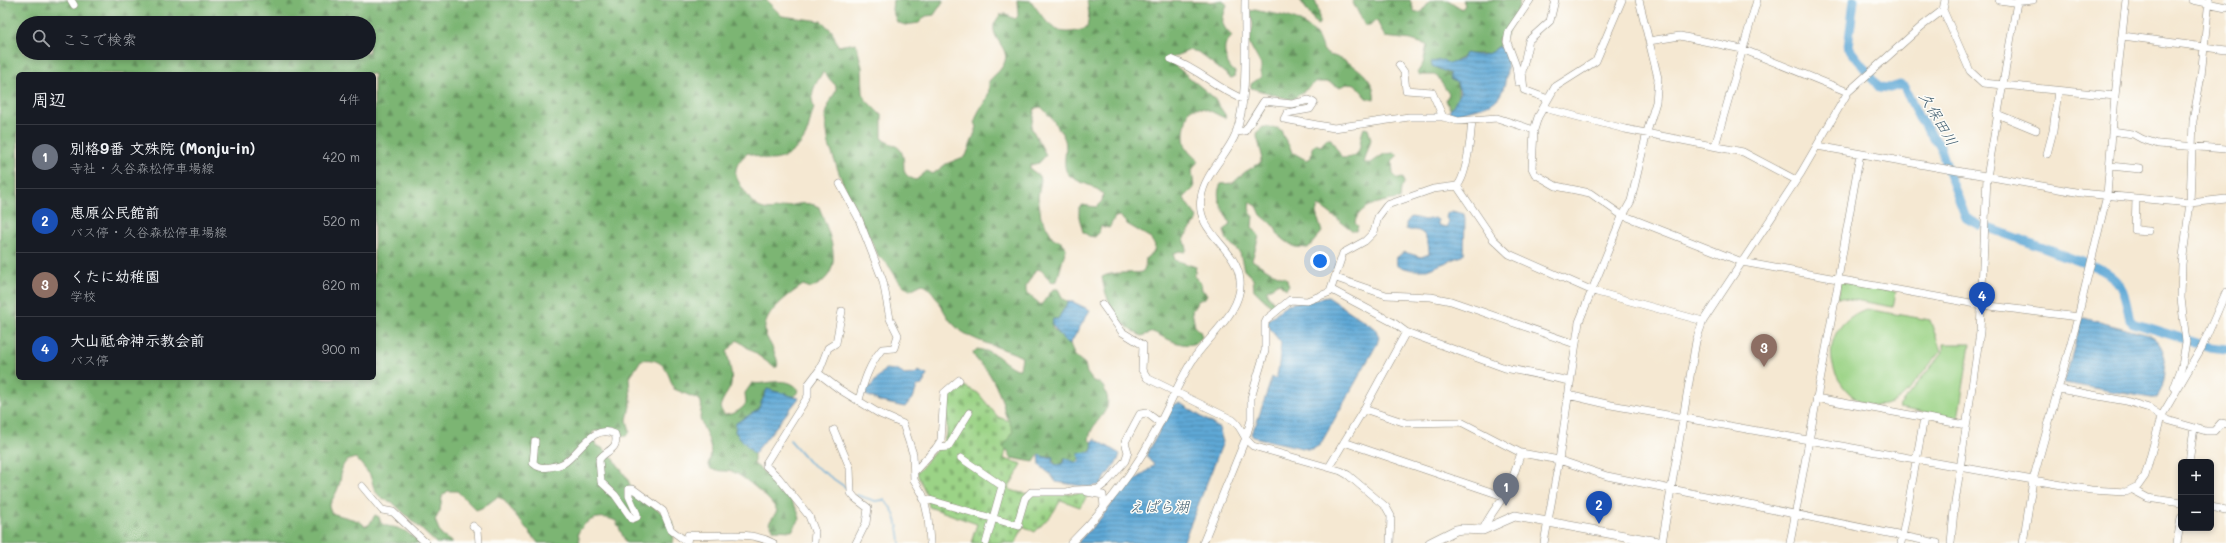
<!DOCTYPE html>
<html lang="ja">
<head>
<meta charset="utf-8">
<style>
  body { margin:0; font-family:Mali,"Klee One",sans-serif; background:#242831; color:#f1f3f6 }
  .controls { position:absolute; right:12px; bottom:12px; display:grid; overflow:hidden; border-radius:6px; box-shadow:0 2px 6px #0003 }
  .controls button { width:36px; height:36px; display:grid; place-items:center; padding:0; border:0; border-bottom:1px solid #363941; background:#171b24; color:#f1f3f6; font:20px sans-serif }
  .you { position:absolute; left:1320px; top:261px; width:14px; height:14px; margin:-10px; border:3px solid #fff; border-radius:50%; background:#1a73e8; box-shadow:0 0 0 6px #1a73e833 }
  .badge { display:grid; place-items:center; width:26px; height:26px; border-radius:50%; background:#d690ce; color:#fff; font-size:13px; font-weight:700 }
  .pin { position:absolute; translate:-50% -33px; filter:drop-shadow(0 1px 2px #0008) }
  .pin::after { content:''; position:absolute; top:21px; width:14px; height:12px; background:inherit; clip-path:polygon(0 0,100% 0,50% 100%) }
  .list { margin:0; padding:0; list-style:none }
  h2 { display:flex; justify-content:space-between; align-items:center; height:52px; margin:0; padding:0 16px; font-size:17px }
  h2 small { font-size:13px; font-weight:400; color:#9ea1a6 }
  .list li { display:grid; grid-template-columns:26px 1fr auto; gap:12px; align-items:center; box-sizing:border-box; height:64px; padding:0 16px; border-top:1px solid #363941 }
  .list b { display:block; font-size:15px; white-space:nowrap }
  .list p { margin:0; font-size:13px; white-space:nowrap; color:#9ea1a6 }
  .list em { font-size:13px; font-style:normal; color:#9ea1a6 }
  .icon { flex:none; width:22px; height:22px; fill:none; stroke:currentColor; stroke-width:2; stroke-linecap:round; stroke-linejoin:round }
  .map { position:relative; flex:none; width:2226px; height:543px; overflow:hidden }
  .search { position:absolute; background:#171b24; box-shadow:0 2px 6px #0003; left:16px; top:16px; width:360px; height:44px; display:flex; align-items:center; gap:10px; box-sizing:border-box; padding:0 14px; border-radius:22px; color:#9ea1a6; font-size:15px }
  .panel { position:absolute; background:#171b24; box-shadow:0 2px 6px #0003; left:16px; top:72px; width:360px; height:308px; border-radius:6px }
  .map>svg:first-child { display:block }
</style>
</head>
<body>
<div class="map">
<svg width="2226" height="543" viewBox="0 0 2226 543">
  <defs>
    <pattern id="forest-firs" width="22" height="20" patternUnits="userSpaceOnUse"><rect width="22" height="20" fill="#7cb573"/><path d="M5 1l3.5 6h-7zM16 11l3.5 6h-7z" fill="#66935f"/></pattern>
    <pattern id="cemetery-stones" width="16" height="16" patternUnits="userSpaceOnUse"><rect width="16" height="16" fill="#9bd386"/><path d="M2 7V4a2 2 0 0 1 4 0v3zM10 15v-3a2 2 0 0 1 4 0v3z" fill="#86b574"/></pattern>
    <pattern id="water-rules" width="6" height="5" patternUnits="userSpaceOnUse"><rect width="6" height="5" fill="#5ea8d6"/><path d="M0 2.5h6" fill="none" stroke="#4e89ae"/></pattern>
  </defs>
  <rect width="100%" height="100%" fill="#fdfcf7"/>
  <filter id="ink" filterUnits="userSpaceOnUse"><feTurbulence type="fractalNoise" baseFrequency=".025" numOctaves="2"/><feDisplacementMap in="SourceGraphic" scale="8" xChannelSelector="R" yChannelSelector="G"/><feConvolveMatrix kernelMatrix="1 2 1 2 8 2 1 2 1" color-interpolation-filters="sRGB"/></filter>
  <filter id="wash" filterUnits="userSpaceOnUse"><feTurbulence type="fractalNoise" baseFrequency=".012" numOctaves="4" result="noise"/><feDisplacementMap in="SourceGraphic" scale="16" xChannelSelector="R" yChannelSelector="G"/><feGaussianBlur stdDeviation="0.9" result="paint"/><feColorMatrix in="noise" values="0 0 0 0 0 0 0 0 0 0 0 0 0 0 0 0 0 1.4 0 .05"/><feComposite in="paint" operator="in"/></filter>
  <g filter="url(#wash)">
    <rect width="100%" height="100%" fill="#f5e8d2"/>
    <path fill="url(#forest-firs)" stroke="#54704f" fill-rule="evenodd" d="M0 0H766L782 16 821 21 832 31 838 46 856 43 862 67 863 93 866 100 882 116V139C888 144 897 144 901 151 908 165 897 174 916 180L927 171 933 174 946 164 966 156 977 127 975 122C979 102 990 106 989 81 993 76 999 72 1002 67 1014 50 992 42 994 26 994 23 998 18 1000 15L1005 14 1015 19 1018 16 1017 0 1031 1C1048 24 1055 40 1087 28L1089 14 1087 0 1211 2 1223 0 1227 5C1222 21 1219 23 1232 36 1230 39 1227 41 1226 44 1222 52 1228 68 1235 72L1234 77 1231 78 1198 52 1190 50 1173 57 1172 63 1213 97 1226 116 1225 118C1214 114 1200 102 1189 111 1185 123 1180 141 1189 152 1192 155 1195 157 1198 161L1192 170 1194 188 1184 198C1188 207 1194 211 1197 218 1195 227 1188 230 1184 238L1187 249 1185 252 1179 251 1173 254 1175 260 1196 267 1194 276 1201 283 1202 290 1207 294 1205 298 1198 301 1192 311 1195 327 1200 331 1202 337C1191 354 1166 338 1153 332L1142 336C1119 327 1105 300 1102 277 1112 271 1130 274 1142 272L1145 268 1146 258 1154 252 1155 245 1149 237 1127 224 1120 216 1115 217 1109 228 1101 226 1098 234 1095 237 1089 236 1083 232 1079 217V207L1082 205 1096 207 1102 201 1103 194C1094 184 1076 183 1068 174 1061 165 1068 150 1065 140 1062 131 1048 113 1041 107L1035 108 1031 127 1046 155 1039 163 1030 165V169L1040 176 1041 180 1038 197 1041 217 1053 238 1060 241 1066 248 1057 281 1052 282 1041 270 1036 269 1026 286V292L1041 305 1053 289H1058L1063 299 1068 302 1058 319H1053L1052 328 1070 344 1075 356 1085 364 1087 373 1093 381C1100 382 1104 386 1106 393 1114 414 1091 419 1089 440L1091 442 1093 440 1092 450 1078 455 1080 457 1076 463 1064 459 1062 464 1056 465 1050 456 1044 457 1039 454 1034 462 1011 458 1008 451 1002 447 1009 421C1003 413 1005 407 1001 398 998 390 994 382 990 375 985 366 976 362 973 353L977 349C1001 353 998 360 1016 369H1020L1022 357C1001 346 973 343 955 326 942 314 938 291 922 284L910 290C895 284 893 264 879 257L842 181 829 145 825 118 830 101 836 91V86L823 72C815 84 809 94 814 108 810 117 810 126 806 135 800 148 782 164 766 159 760 158 754 155 748 153 741 158 734 166 736 176 738 182 743 189 747 195 767 228 793 193 819 207 829 234 849 273 811 288L803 285C790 294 762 313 765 332 766 338 772 345 774 352 776 357 779 362 777 367H774L737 340 727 352C729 362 733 375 731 385 729 392 722 398 720 408L724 415C733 415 742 410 746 403L745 393 752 383C767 386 787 374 799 390L794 397 767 389 758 410 736 423 735 432 754 454V464C769 475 797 500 800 519L792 531 774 530 769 523 777 511C775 502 741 474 733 472 726 470 718 472 711 469L708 464C715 449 707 436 701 422 698 415 704 407 700 400L674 389C667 372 665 357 641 360L629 379 631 401 627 420 630 432 626 436H620C613 430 601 430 592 432L596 445 604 449 613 458 627 478 635 496 667 516 673 523 674 529 673 543H626L616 521C601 514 586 518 578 533L580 543H538L503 499 497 497 484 507 476 510 457 491H448L442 496 440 511 435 520 441 535 453 543H436L392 502 382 499 375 491 370 475 356 458C337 461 343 475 339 485 337 493 332 499 329 506L331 513 359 521 365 526 369 525 375 515 379 517 381 523C386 527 391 526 397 528 406 530 413 537 420 543H0ZM23 23H369V53H23ZM18 74H374V378H18Z
      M893 0H944L934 15 926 16 919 23 905 25 897 22 892 10Z
      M1300 0H1315L1319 13V24L1317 25Z
      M1352 0H1410L1415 13 1422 12 1430 1 1435 0H1448L1462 9 1465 5 1463 0H1520L1517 13 1505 37 1498 39 1500 45 1489 54H1469L1449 64 1437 60 1432 66 1449 73 1450 79 1457 83C1459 92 1459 104 1450 109L1446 100 1449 94 1436 75H1419L1417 73 1423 64 1427 45 1411 40 1385 37 1377 21 1372 22 1370 26H1365Z
      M1255 10C1269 14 1287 14 1300 22 1306 25 1315 32 1318 38 1321 44 1321 48 1327 54 1330 56 1332 55 1336 57 1353 63 1377 79 1374 100L1367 98 1355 84 1350 83 1339 87 1329 82H1316L1292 100 1251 88V84L1261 77V65L1249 43 1253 25 1250 11Z
      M1263 127 1277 128 1281 130C1283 139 1289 143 1292 152L1306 160 1311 158 1312 148 1315 144 1321 146 1326 139H1331L1342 158C1366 158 1357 143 1364 128L1368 129 1371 139 1364 163H1371L1384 154 1395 153 1398 155 1392 161 1393 174 1398 179 1403 178 1404 183 1401 189 1400 199C1385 201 1358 204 1355 223L1358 226 1356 231H1353L1323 208 1318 206 1316 213 1322 232 1308 248 1295 247 1287 242 1278 235 1275 227 1261 215 1257 206 1250 202 1249 209 1253 215 1252 227 1259 236 1252 260 1271 272 1286 278 1289 285 1286 289 1279 283 1267 290V294L1277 306 1274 309 1254 290 1253 279 1244 270 1240 253 1227 240 1224 231 1230 224C1225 211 1213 198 1221 184L1233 183 1245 172 1260 163 1262 155 1256 133Z"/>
    <path fill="url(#cemetery-stones)" stroke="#637f58" d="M960 384 978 393 998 417 1009 421 1013 431 1003 447 1006 449 1004 459 1022 464 1008 489C1030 498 1059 493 1083 493L1088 495 1080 507 1061 500 1052 514 1035 532 1023 526 1016 543H971L977 524 929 507 927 496 917 473 943 442 947 433 946 399 951 390Z"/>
    <path fill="#9bd386" stroke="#637f58" d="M1841 282 1896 292 1893 307 1838 297Z
      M1866 309 1930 320 1941 351C1931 362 1909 392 1899 399 1851 431 1793 337 1866 309Z
      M1943 344H1970L1958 419 1899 408 1900 405 1943 352Z"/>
    <path fill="url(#water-rules)" stroke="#446a80" d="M1498 47H1503C1509 58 1508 65 1506 77 1501 108 1487 104 1460 113L1455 114 1449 111C1454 107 1457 98 1460 92L1457 83 1450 79 1449 73 1432 66 1431 62 1443 60 1449 64 1462 59 1465 53C1477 56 1488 57 1498 47Z
      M1452 211 1464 214 1465 220 1464 254 1462 256 1427 270H1412L1397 266 1396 258 1404 252 1421 257 1429 254C1429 245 1427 231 1415 230 1411 230 1410 231 1406 229V223L1411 217 1425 220 1434 218 1438 220V225L1446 227 1449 222 1446 218 1447 214Z
      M1328 297 1375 328 1379 337 1377 344 1320 445 1313 449H1307L1253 437 1251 433 1257 422 1272 377 1275 379C1279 375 1280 351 1281 343L1267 325 1268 320 1287 304Z
      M1068 302H1073L1090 310 1070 344 1064 340 1052 325 1053 319H1058Z
      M2084 318 2149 335C2172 347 2167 380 2157 399L2064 383 2082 319Z
      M885 369 899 370 904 375 915 374 918 371 927 375 923 385 917 386 914 396 905 407 881 402 864 394 865 388 871 386Z
      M767 389 799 398 754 454 735 432 736 423 758 410Z
      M1180 403 1219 428 1223 442 1183 543H1077L1100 519 1131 479 1138 478 1154 465 1146 456 1174 404Z
      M1095 439 1120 454 1118 460 1100 485 1088 487 1056 482 1050 474 1040 466 1039 454 1044 457H1053L1052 462 1056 465 1062 464 1066 458 1077 463 1080 460 1078 453 1090 452 1092 450 1093 440Z"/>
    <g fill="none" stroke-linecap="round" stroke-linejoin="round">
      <path stroke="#5ea8d6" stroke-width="1.5" d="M790 440 809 462 848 489
        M857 495 875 501 884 500C896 510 899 528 900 543"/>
      <path stroke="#5ea8d6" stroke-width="9" d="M1854 0 1848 47 1879 87 1890 88 1900 85 1904 87 1919 118 1940 146 1947 167
        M1948 171 1966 218 1979 225
        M1989 228 2087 264
        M2094 266C2124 279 2124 291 2130 320L2133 323 2210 347 2226 349"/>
    </g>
  </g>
  <g filter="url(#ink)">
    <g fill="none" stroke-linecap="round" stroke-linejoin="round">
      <g stroke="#908a7e" stroke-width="8">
        <path id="minor" d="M71 0 74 5
          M1622 0 1596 61 1555 87 1538 117 1534 130 1532 168 1535 174 1556 186 1590 193 1620 214 1742 262 1982 305 2078 317
          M1945 0 1943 10 1970 71 1983 83 2115 96
          M1999 0 2013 2 2033 0
          M2193 0 2226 7
          M2123 36 2226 50
          M1649 41 1680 36 1742 49 1848 92
          M1171 59C1199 69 1217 89 1243 99
          M1399 65 1404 72 1406 90 1432 92 1443 117
          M1518 82 1516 66 1507 42 1509 31 1530 0
          M1548 99 1524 90 1522 72 1529 40 1550 21 1555 0
          M1544 108 1625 129 1743 152 1796 180
          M1997 114 2036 130
          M2112 131 2133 134 2142 139 2158 144 2226 149
          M1236 132 1245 131 1264 101 1292 104 1309 100 1314 103 1310 109 1287 113 1284 119 1334 128 1409 117H1443L1458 121 1497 118 1534 130
          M1715 146 1757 0
          M1817 146 2081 193 2190 203 2226 199
          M2047 154 2053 131 2058 91
          M2110 166 2140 169
          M840 184 858 217 883 281 890 319 898 335 894 348 882 349C869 365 864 381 859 400
          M1457 186 1493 239 1509 254 1593 291 1703 321
          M2136 199 2135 230 2149 231
          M1336 278 1386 295 1431 297 1451 301 1575 344
          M1838 279 1860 154
          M1332 290 1394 323 1406 332 1505 368 1570 381
          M1102 304 1122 332 1143 345 1142 370 1147 378 1233 420C1243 428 1242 438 1253 446L1341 471 1348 475 1386 507 1391 516 1390 543
          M818 373 839 389 880 414 903 424 913 454 914 480 923 495 928 517 930 543
          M2174 388 2182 366 2186 342 2181 298 2182 264 2190 203 2193 121 2201 76 2209 0
          M2059 389 2126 401 2149 408 2167 420 2206 431H2214L2221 423 2226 424
          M1568 395 1611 405 2033 480 2091 490 2126 492 2138 486 2145 476 2161 417 2202 347 2226 292
          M1816 398 1966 425
          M1364 409 1406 423 1461 422 1521 453 1559 460 1607 476 1937 543
          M834 430 850 468 851 493 855 498 868 508 866 523 856 543
          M535 441 533 463C538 468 542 468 550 467 555 466 559 466 564 463 580 453 592 423 615 434 620 451 604 450 599 460L601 482 615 495 632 519 637 517V514L629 496V489H633L663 511 671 530 687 542
          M1344 442 1503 496
          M936 448 948 447 969 413
          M961 458 1002 486 986 543
          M2189 462 2194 428
          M1329 467 1364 409 1406 332
          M914 472 936 448 941 440 944 393 959 380
          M362 486 382 510 393 512 426 543
          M2133 490 2148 498 2181 503
          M1087 492 1103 495 1104 508
          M923 498 1019 526
          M2211 507 2226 510
          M1017 525 1025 498 1031 492H1067L1075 490 1098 489 1107 482 1125 461 1128 452 1125 442 1140 414 1147 413 1160 423
          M473 526 478 530 479 543
          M1483 530C1489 514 1501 503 1509 487 1514 476 1517 464 1521 453
          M687 543 688 535C717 538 747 529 773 543
          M814 543 815 532 809 516 778 477 766 466V463L808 396V385L820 369 828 348 836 343 842 311
          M1071 543C1104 510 1133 474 1155 432 1168 409 1178 383 1192 361 1208 336 1243 312 1240 280 1237 247 1195 233 1201 198 1204 174 1227 156 1236 133 1249 96 1244 39 1245 0
          M1203 543 1245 440 1251 420V398L1265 351V323L1267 319 1290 300 1307 301 1330 292 1343 253 1365 241 1374 232 1378 217 1387 205 1433 189 1457 186C1467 176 1471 135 1472 120
          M1544 543 1559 460 1579 322 1621 219 1631 201 1647 132 1656 102 1658 78 1639 0
          M1662 543 1696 341 1703 321 1801 173 1848 92 1922 26 1943 10
          M1790 543 1839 279
          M1901 543 1924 418
          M1951 543 1954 510 1980 332 1987 177 2017 2
          M2023 543 2033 480 2078 317 2107 195 2115 96 2126 0
          M2177 543 2181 518"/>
      </g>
      <g stroke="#908a7e" stroke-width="10">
        <path id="major" d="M1430 543 1456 530 1462 529 1483 530 1515 516 1663 543"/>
      </g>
      <use href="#minor" stroke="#fff" stroke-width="7"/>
      <use href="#major" stroke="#fff" stroke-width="9"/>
    </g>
  </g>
  <g text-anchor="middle" stroke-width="3" stroke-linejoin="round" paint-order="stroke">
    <g font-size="15" font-style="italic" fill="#3f5d6f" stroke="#fdfcf7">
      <text transform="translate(1938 119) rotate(60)" y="5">久保田川</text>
      <text x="1159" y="512">えばら湖</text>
    </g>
  </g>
</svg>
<div class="controls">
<button>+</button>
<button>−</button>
</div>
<div class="you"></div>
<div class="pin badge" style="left:1506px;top:506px;background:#6b7280">1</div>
<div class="pin badge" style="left:1599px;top:524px;background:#1a4fb4">2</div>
<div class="pin badge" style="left:1764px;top:367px;background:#8d6e63">3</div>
<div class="pin badge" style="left:1982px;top:315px;background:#1a4fb4">4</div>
<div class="search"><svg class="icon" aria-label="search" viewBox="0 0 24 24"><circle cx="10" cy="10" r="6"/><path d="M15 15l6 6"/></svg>ここで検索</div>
<section class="panel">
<h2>周辺<small>4件</small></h2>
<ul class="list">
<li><span class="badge" style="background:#6b7280">1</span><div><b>別格9番 文殊院 (Monju-in)</b><p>寺社 · 久谷森松停車場線</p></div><em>420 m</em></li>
<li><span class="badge" style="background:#1a4fb4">2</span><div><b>恵原公民館前</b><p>バス停 · 久谷森松停車場線</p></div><em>520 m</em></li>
<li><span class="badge" style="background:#8d6e63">3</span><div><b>くたに幼稚園</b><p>学校</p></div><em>620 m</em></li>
<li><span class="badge" style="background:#1a4fb4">4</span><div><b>大山祗命神示教会前</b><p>バス停</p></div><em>900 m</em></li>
</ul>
</section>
</div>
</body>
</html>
